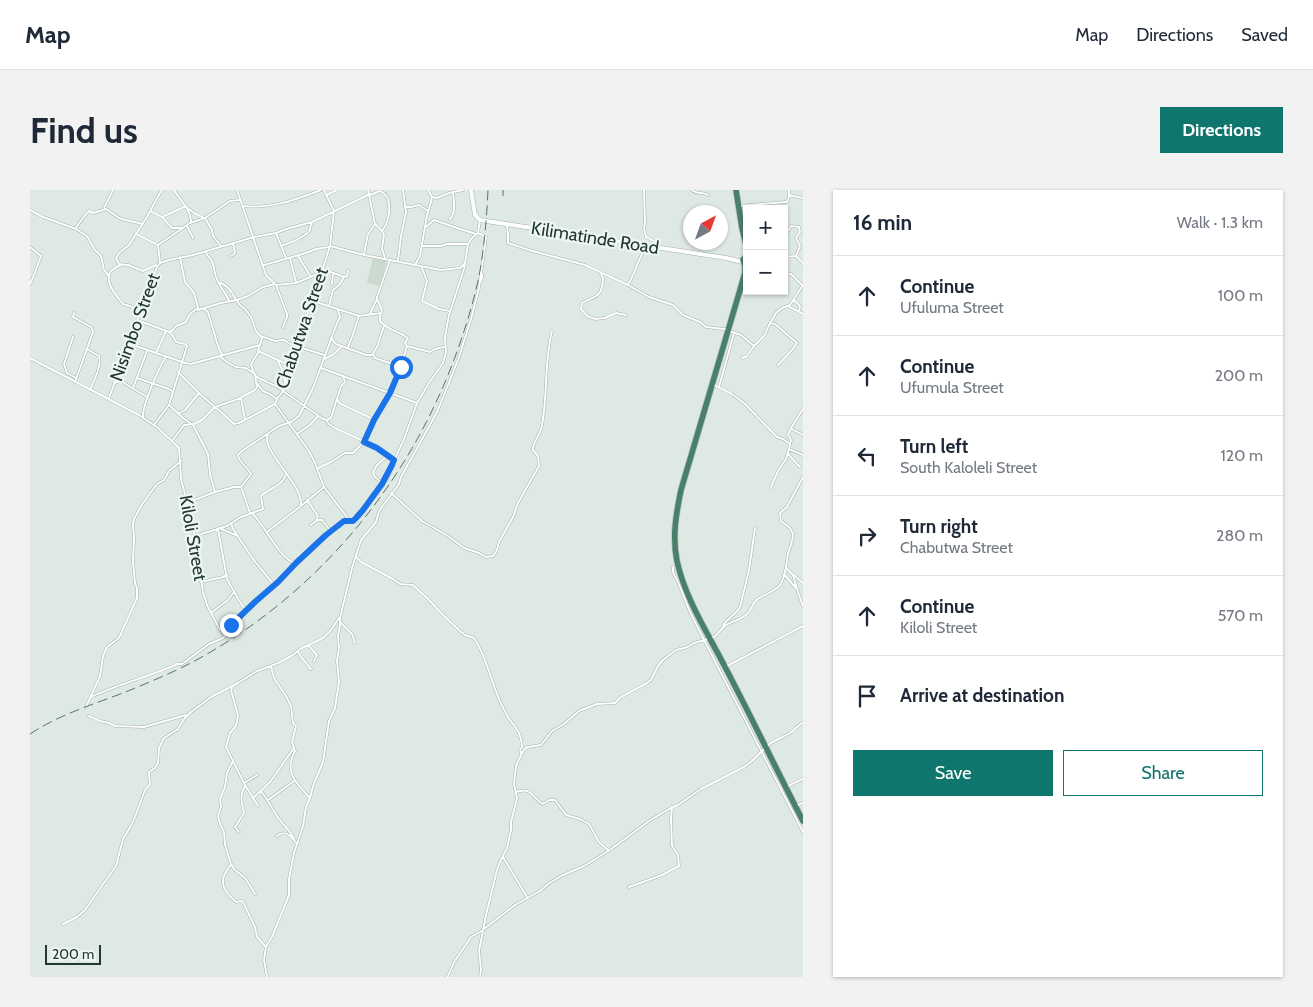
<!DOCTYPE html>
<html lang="en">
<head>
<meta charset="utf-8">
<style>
  body { margin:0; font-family:Cabin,sans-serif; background:#f2f2f3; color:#1f2937 }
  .controls { position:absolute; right:15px; top:15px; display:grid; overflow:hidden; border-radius:0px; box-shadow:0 1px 4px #0004 }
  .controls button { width:45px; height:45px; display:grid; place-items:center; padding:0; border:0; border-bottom:1px solid #e0e1e3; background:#fff; color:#1f2937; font:25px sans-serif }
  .compass { position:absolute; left:653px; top:15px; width:45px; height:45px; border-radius:50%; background:#fff; box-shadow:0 1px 4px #0004; rotate:41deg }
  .scale { position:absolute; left:15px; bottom:12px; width:56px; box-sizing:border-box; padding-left:5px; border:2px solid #20382e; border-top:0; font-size:14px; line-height:18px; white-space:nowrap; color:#20382e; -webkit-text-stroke:4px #eef6f1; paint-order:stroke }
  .stop { position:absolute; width:15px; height:15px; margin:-11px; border:4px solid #1a73e8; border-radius:50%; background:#fff }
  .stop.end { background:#1a73e8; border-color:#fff; box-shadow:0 1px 5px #0008 }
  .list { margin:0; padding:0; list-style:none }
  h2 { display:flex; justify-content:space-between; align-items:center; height:65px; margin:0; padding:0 20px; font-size:21px }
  h2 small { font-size:16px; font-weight:400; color:#747a83 }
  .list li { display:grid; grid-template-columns:32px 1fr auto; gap:15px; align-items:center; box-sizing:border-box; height:80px; padding:0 20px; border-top:1px solid #e0e1e3 }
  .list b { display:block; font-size:19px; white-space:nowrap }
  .list p { margin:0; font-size:16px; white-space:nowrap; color:#747a83 }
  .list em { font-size:16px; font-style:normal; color:#747a83 }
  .actions { display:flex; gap:10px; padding:15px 20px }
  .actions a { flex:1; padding:11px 0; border:1px solid #0f766e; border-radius:0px; text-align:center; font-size:18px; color:#0f766e }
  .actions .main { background:#0f766e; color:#fff }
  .icon { flex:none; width:28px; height:28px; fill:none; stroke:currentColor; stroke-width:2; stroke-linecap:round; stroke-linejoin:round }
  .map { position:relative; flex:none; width:773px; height:787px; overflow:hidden; border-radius:0px }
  header { display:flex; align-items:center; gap:30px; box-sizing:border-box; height:70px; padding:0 25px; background:#fff; border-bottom:1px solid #e0e1e3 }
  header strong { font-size:24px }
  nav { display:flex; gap:28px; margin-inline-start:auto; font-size:18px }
  .intro { display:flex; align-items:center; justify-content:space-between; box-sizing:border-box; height:120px; padding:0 30px }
  h1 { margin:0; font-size:35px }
  .button { padding:12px 22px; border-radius:0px; background:#0f766e; color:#fff; font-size:18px; font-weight:700 }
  main { display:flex; gap:30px; padding:0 30px }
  aside { flex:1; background:#fff; border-radius:0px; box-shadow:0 1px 4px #0004 }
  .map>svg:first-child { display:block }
</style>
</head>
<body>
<header>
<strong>Map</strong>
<nav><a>Map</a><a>Directions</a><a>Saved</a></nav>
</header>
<div class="intro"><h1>Find us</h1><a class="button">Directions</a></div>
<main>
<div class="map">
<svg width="773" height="787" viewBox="0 0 773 787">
  <rect width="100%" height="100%" fill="#dee9e3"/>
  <path fill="#ccd9d1" d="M343 67 357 70 350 96 337 93Z"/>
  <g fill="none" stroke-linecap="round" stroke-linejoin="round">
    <g stroke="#a1b0a9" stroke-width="3">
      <path id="minor" d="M207 0 236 85 246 95 266 93 292 82
        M294 0 304 21 300 56 285 103 259 175 253 201 247 209 245 214 279 261 285 273 294 297 320 331 325 329 333 321 357 286 374 249 387 213 399 193 413 173 416 162 415 147 419 125 434 79 438 54 442 48 448 43 450 30
        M338 0 345 34 352 41 354 44 352 59 355 68
        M614 0 615 32 614 39 616 47 624 51 622 57
        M662 0C666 5 673 1 678 5
        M296 5 307 0
        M340 5 350 1C364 6 360 31 352 41
        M759 5 773 8
        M402 7 407 8 419 3 433 0
        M213 16C241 19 265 10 291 0
        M709 16 755 12H757L759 7V0
        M156 17 164 23 174 28
        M375 17H381L389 15 398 21
        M74 18 83 0
        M0 20 13 27 46 39
        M120 21 132 27 156 16
        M132 27 142 38H153L161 32C161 20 150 10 144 0
        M175 28 182 40 183 46 191 56
        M420 29C426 22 424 12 423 3
        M160 33 175 28 200 11 209 10
        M157 36 163 48
        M477 36 478 45V53L499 60 555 75 598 95 619 107 643 115 653 125 670 132 676 137 694 139 711 145 724 156 735 145 738 137 746 123 752 118 760 115 773 95
        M396 37 404 30 430 39 446 44
        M106 43 108 45 128 55 153 38
        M246 43 256 68
        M756 44 761 36 769 37 770 42 766 48 770 56 766 66 773 73
        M128 55 130 72
        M251 56C259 53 275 48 280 40 280 39 281 33 282 32
        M300 56 334 65 411 80 430 78 435 73
        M392 56H411L417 54H438
        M0 57 11 66 4 85 0 94
        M176 61 177 65C185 72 183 78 186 87 189 96 196 103 199 111
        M334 64 338 44 345 34
        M201 66 205 63 203 54
        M268 66 281 87
        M754 67 766 66
        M260 68 266 92
        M368 71 371 46 376 22 373 0
        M92 75C89 76 84 78 81 81 73 91 87 107 93 114L106 118 112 117
        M126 75 113 81 98 75 89 74 86 68 89 63 99 55 117 27 127 8 132 0
        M234 75 276 63 286 59 299 57
        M385 75 390 66 397 25 401 12 402 7 398 0
        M754 75 758 66
        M392 78 397 91 392 111 409 119 420 121
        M293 79 314 87 317 86 318 81
        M571 84C574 89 573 91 572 96 570 108 562 107 552 113L551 119 557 126 565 129 575 128 586 123 596 125
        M754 85 761 84 772 95
        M79 86 74 80 71 66 65 60 57 46 46 39C46 36 56 24 59 21L63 23 76 19 91 29 113 34
        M188 92C198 95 202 102 206 110
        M450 93 452 88V84
        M302 94 303 83
        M246 95 257 124V127L253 137
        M598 95C605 83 608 69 616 57
        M207 110 209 114 215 119 221 127
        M764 110 770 116 769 122
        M283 111 329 126 351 123
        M299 116 303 100 310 94 314 87
        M758 116 773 124
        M173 118 178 122 188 156 192 165
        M168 120 191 113 207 110 218 106 233 97 245 94
        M44 123 43 127 61 137 63 142 45 192
        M341 124V121L347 109
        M107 130 139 142 143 146 146 152 155 154 157 156 139 215 153 228 163 235 174 256 178 264 180 284 185 302
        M740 133 745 134 767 153 762 160 748 175
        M139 142 143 140 146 136 156 132 160 124 168 118 164 103 155 92 150 67
        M231 146 245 151 254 150 260 154 294 165
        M43 147 34 174 37 183 46 188
        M301 148 306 154 336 165H342L347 157 354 136
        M100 154 155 173 161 174 230 155 232 148 226 141 221 127
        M229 156 228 163 221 174C222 178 223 183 226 186 230 190 246 195 253 200
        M377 156 400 162 405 159 414 157
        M318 157 322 147 329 126
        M57 159 69 166C72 176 64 190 60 200
        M228 161 259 175
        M126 163 136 141
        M343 164 345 168 371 177
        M190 166 197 172 206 177 216 178 225 184
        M712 167 713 168 717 166 724 156
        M0 168 109 225 128 238 149 258 151 289 162 330 173 402 177 415 190 440C204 436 213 423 223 413 231 405 241 399 249 391 262 379 305 331 319 330
        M247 169 252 180 255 192
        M294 169 304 164 312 156
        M291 178 387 213
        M148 182 171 205 192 223 204 234 209 233 245 214
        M107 188 139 199 143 202
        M226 192 233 201 240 204 247 209
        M84 193 91 191 117 207
        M684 195 702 204 714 213 747 247 753 249 760 254
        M689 197 704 143
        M103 198 117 161
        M253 201 293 229 297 230 301 228 311 196 315 192 313 186
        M79 208 127 77 130 73 139 70 163 65 224 47 246 43 256 39 282 32 340 4
        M211 208 215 230
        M308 210 309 213 339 227 344 230
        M773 219 761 238C764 242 769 241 773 245
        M148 224 155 220 169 203
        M113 227C112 216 129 177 136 167
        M296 230 299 234 305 238 342 255 364 269
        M124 235 139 215
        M267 244 280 235 288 226
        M142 251 154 235 164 234 172 230 185 217 208 209 225 200 227 197 225 185
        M334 252 344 230 360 203 370 179 377 156 375 153 378 148C369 142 358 140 350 131V126L352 120 347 109V107L360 70
        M759 259 773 265
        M758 264 770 277
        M288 278 301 272 315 263H323L331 255 333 251
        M352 293 344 286 343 282 347 275 357 266
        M211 297 221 284C218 277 209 273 208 265L212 261 249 236 261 232 269 226 283 198 307 133 310 127 308 120
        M741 297 748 281 756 269 759 259 761 250 758 244 761 239
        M361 303 392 331 418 346 434 358 449 363 456 367 463 366 467 360 469 352 483 327 488 313 509 276 508 266 503 260V257C505 250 511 243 512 235 518 204 514 172 522 141
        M277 310 288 326 286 331 281 335
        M157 313 185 302 204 297H211L220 323
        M271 316 294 297
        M222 323 233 319 231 306C239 299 253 295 256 285
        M288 330H292L299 339 303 340
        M201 333 203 339 223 369 244 395
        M189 338 208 346
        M188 339 197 389 207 407 214 418 217 419
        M237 342 271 316C274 294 230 261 238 244
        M165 346 197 336 211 327 222 323C234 334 250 371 266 373
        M326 367 331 372 363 389 370 394 383 395 399 410 413 425 429 440 435 445 444 448C460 472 462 502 478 527 485 538 492 543 492 557L490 560 491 563
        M643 377V382L648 392 660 422 674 450 773 642
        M756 378 763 385 767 399 773 416
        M754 384 767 399
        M764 385 773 393
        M171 392 193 387 197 385
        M182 422 198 410 204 402
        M310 432 322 444 325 453
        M693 436C697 428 706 425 710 417L719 380 725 338
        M682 448C688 446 690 439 696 435 703 431 711 430 717 424 722 420 722 412 728 409 734 405 747 400 751 394 755 385 757 373 758 363 760 357 763 351 763 344L760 338 751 331 750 323 757 317 773 287
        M278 455 287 465 284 471
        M268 461 271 467 281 479
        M241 476 244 488 256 506 261 516 263 533 266 536 262 552 265 561C253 582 267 594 280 608
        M697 476 773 436
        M203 496 201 500 208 526 206 536 200 543 196 557 203 571 197 583 195 597 190 609 191 617 188 626 190 634 194 642 195 655 201 674C199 679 193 684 193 690 192 699 200 707 206 712L211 711 213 712 225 737 227 747 236 757
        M61 507C88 494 119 487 147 474H152L179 454 193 448 195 446 190 439
        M56 517 70 486 73 466 77 457 89 448 107 408V398L105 393 103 372 104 349 103 334 104 329 111 316 121 302 127 294 134 290 139 281 151 271
        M59 526 70 531 79 533 85 536 114 537 156 525
        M737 556C744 550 752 548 760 543 766 540 766 535 773 533
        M203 571 215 595 228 616
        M214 593 227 585
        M758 596 773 589
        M231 601C238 610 243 620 249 629 254 636 262 642 264 650
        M486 602C501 596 502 608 513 614L519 610H525L536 625 550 629 559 634 569 652 578 660
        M223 608 240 592 264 558
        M238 610 264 591
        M768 615 773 613
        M209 642 205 637 214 623C212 613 209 605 215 596
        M247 646C255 639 262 647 267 654
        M473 667 497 707
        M201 674 204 679 216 689 225 704
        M599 697 632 685 649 676 648 665 642 656 641 629 642 617
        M33 734 47 727 55 720 86 676 93 649 103 632 115 600 120 594 119 586V582L125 578 128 573 129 558 134 548 148 539 154 529 161 522 181 507 208 493 227 481 248 473 263 465 270 459 293 448 301 440 309 428
        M237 787 234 770 236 756 242 747 259 705V689L264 663 273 636 276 617 280 608 283 596 293 572 299 531 305 518 309 492 307 471 309 458 308 446 310 435V428L322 378 331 350 346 332 349 321 369 294 371 287 390 253 408 220 428 170 441 129 449 98 456 47 448 43
        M417 787 420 782 424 772 441 747 450 742 485 715 510 701 518 694 531 686 554 676 580 660 619 631 639 619 648 615 671 599 714 577 722 571 734 559
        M450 787 451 779 449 761 456 725 467 680 470 672 477 658 481 640V632L487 608 484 594 486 576 494 559 498 557 511 555 522 541 534 534 549 521 567 514 585 513 591 507 617 493 621 490 628 476 633 470 646 460 658 457 664 453 678 449"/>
    </g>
    <g stroke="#9eb4a9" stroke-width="5">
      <path id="secondary" d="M441 0 445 25 450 30 696 68 713 72"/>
    </g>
    <g stroke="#bcc3c0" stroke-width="7">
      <path id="trunk" d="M706 0 712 38 717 58
        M715 74V83L651 300C646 324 642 347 647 371 655 408 677 442 694 475 721 526 746 579 773 631
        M716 75 714 73 713 70 717 65"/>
    </g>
    <use href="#minor" stroke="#fff" stroke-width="2"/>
    <use href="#secondary" stroke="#fff" stroke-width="4"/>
    <use href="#trunk" stroke="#49806b" stroke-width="5.5"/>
    <path stroke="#5a7469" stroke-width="1" stroke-dasharray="10 5" stroke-linecap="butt" d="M473 6V0
      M0 544C30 524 65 514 98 501 122 491 147 481 170 468 294 399 386 284 431 150 440 124 448 96 452 69 455 46 457 23 458 0"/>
  </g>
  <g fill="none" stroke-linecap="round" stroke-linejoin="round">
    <path stroke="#1a73e8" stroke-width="6" d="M201 435 226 411 248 392 266 373 296 345 314 331H323L326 328 333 320 352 294 362 275 364 270 347 258 334 252 344 230 360 203 371 177"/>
  </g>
  <g text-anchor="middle" stroke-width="4.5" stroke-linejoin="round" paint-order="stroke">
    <g font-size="18" fill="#20382e" stroke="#eef6f1">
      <text transform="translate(565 48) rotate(9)" y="6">Kilimatinde Road</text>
      <text transform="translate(105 137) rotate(-70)" y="6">Nisimbo Street</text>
      <text transform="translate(272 138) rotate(-71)" y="6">Chabutwa Street</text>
      <text transform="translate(163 348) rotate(80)" y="6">Kiloli Street</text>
    </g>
  </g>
</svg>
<div class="controls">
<button>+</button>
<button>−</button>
</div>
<svg class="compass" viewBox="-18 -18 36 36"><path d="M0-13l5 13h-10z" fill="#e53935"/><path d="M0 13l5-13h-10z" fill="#747a83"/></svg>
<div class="scale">200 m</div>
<div class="stop" style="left:371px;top:177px"></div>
<div class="stop end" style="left:201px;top:435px"></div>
</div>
<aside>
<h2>16 min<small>Walk · 1.3 km</small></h2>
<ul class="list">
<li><svg class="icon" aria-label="ahead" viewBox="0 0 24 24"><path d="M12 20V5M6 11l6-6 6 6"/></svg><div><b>Continue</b><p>Ufuluma Street</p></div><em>100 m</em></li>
<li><svg class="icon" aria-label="ahead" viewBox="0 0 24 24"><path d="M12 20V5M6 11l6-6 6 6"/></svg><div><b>Continue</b><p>Ufumula Street</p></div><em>200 m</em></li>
<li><svg class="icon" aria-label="left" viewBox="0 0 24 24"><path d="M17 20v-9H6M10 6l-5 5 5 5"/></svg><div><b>Turn left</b><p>South Kaloleli Street</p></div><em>120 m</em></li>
<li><svg class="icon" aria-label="right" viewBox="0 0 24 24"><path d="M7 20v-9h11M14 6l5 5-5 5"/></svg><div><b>Turn right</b><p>Chabutwa Street</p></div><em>280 m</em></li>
<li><svg class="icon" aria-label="ahead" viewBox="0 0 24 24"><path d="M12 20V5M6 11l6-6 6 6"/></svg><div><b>Continue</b><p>Kiloli Street</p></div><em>570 m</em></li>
<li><svg class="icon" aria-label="arrive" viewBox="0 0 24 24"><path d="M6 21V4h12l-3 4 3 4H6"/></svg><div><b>Arrive at destination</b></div></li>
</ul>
<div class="actions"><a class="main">Save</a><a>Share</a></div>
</aside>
</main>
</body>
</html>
